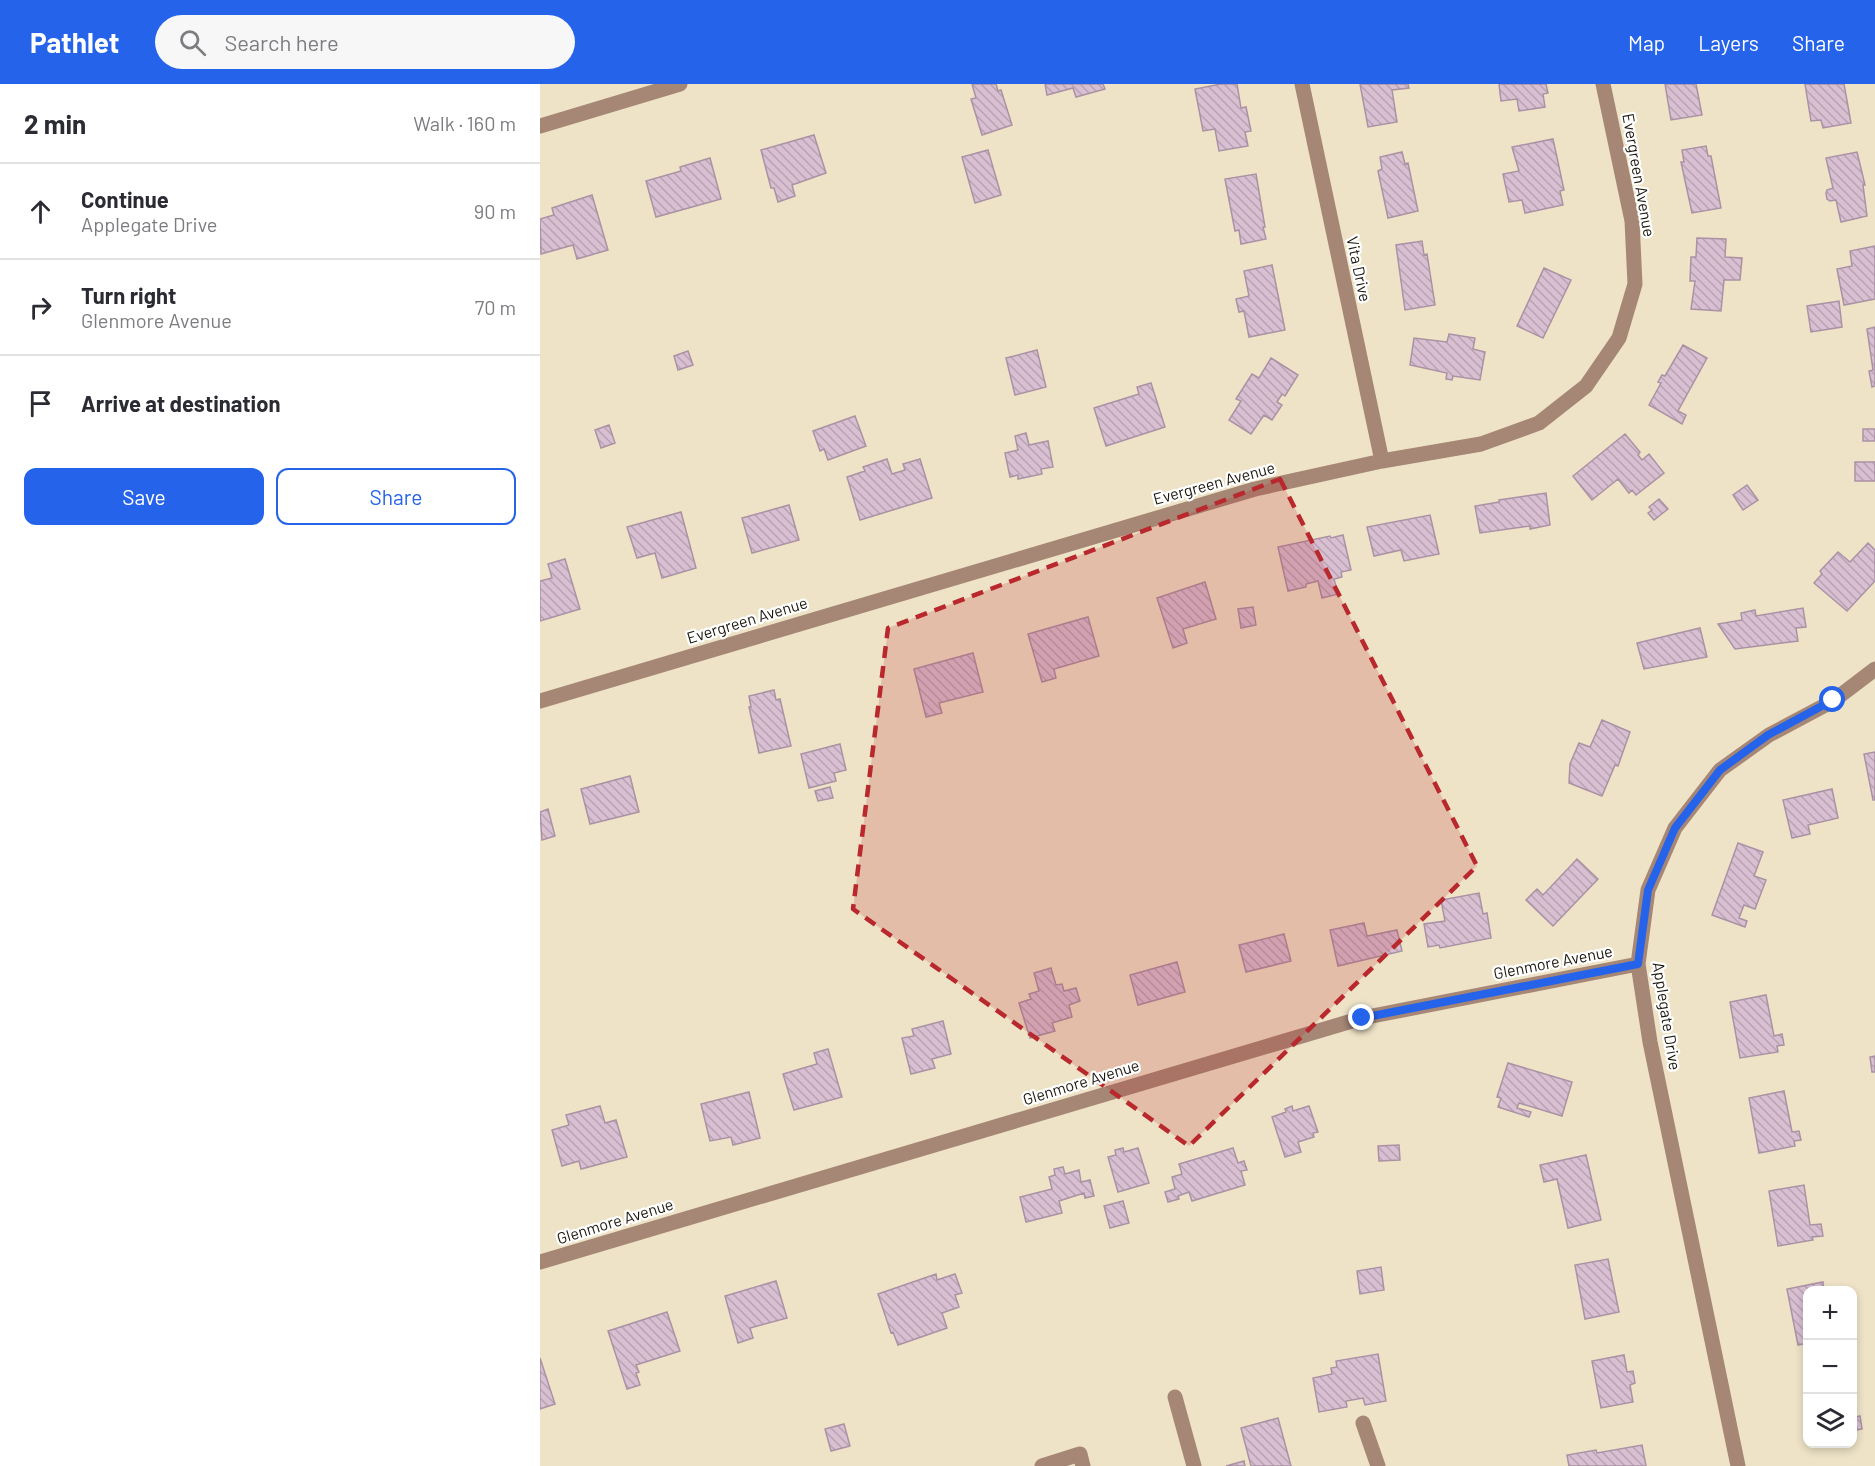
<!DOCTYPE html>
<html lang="en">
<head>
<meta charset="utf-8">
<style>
  body { margin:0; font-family:Barlow,sans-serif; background:#f7f7f7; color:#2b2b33 }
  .controls { position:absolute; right:18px; bottom:18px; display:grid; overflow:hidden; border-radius:12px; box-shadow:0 3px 9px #0003 }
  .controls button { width:54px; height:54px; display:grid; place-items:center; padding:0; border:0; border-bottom:2px solid #e1e1e2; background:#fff; color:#2b2b33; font:30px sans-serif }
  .stop { position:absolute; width:18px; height:18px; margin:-14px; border:4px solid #2563eb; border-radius:50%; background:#fff }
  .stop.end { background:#2563eb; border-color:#fff; box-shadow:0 2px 6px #0008 }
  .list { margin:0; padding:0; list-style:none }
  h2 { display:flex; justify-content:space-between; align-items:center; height:78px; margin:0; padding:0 24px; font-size:26px }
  h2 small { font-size:20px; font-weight:400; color:#7c7c81 }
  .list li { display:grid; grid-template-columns:39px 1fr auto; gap:18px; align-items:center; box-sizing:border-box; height:96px; padding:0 24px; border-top:2px solid #e1e1e2 }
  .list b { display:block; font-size:22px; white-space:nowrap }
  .list p { margin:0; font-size:20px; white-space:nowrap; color:#7c7c81 }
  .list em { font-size:20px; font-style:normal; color:#7c7c81 }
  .actions { display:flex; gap:12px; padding:18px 24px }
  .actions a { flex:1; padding:14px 0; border:2px solid #2563eb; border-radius:12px; text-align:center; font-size:21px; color:#2563eb }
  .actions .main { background:#2563eb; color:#fff }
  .icon { flex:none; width:33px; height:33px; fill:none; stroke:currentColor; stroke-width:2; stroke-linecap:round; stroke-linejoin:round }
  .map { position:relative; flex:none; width:1335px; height:1382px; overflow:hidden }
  header { display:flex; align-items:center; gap:36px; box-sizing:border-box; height:84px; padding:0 30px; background:#2563eb; color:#fff }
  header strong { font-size:28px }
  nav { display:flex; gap:33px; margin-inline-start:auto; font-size:21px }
  .search { width:420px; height:54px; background:#f7f7f7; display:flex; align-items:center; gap:15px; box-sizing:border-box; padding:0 21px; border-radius:33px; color:#7c7c81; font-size:22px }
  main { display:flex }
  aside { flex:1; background:#fff }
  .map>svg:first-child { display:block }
</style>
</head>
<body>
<header>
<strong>Pathlet</strong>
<div class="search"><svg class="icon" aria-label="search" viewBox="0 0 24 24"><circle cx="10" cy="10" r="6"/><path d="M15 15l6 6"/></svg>Search here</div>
<nav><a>Map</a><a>Layers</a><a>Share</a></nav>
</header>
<main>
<aside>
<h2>2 min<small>Walk · 160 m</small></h2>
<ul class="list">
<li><svg class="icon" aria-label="ahead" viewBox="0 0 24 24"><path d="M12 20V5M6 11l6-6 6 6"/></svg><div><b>Continue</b><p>Applegate Drive</p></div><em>90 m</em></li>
<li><svg class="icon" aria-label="right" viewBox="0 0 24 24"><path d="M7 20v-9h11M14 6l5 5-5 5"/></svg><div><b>Turn right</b><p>Glenmore Avenue</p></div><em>70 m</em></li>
<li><svg class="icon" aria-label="arrive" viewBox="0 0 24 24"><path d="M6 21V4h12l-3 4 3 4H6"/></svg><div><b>Arrive at destination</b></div></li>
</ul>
<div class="actions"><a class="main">Save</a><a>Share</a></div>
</aside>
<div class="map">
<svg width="1335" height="1382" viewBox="0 0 1335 1382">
  <defs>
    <pattern id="building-back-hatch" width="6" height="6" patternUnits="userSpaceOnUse" patternTransform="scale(1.5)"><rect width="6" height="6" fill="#d8bfd2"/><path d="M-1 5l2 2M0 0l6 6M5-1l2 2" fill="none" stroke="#b9a3b3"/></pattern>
  </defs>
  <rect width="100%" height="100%" fill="#eee3c7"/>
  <path fill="url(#building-back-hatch)" stroke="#aa92a4" stroke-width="1.5" d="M432 0H456L458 7 461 6 472 41 442 51 431 15 436 14Z
    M505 0H563L565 5 536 13 533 4 507 11Z
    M681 0H697L701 24 706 23 711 47 705 48 708 62 679 67 675 45 663 47 655 5Z
    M820 0H868L869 4 852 6 857 38 828 43Z
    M959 0H1006L1008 9 1003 10 1005 23 979 27 977 15 961 17Z
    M1125 0H1156L1162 31 1131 36Z
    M1265 0H1304L1311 39 1283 44 1281 36 1271 37Z
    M274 51 286 89 252 101 255 112 238 118 234 104H231L221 66Z
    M1013 55 1024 106 1020 107 1023 121 985 129 982 116 969 118 963 90 979 87 972 63Z
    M1166 62 1168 72H1171L1181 124 1152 129 1141 78H1144L1142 66Z
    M448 66 461 111 435 119 422 73Z
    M862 68 865 80 868 79 878 127 848 134 838 87 842 85 840 73Z
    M1317 68 1325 101H1323L1327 132 1301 138 1296 116 1290 117 1287 115 1286 109 1287 106 1293 104 1286 74Z
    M170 74 181 115 116 133 106 97 141 87 140 83Z
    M716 90 725 143H723L726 155 701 160 699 146 695 147 685 95Z
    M52 111 68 166 37 175 33 161 1 170 0 135 14 131 12 124Z
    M1157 154 1186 155 1185 173 1202 174 1200 196H1184L1181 227 1151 225 1155 197H1150L1151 173H1156Z
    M882 157 884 171 887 170 895 221 865 226 856 161Z
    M1335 162V215L1304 221 1297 185 1312 182 1310 167Z
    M732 181 745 246 709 253 704 227 699 228 696 215 709 212 704 187Z
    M1004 184 1031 196 1003 254 977 242Z
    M1299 217 1302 243 1271 248 1267 222Z
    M1335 243V302L1332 303 1329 287 1333 286 1327 245Z
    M909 250 935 254 933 265 945 268 940 296 913 292 912 296 906 295 907 289 870 281 874 254 907 258Z
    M1143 261 1167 274 1138 327 1146 331 1142 340 1109 321 1121 299 1118 298 1122 291 1125 292Z
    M497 266 506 303 475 311 466 274Z
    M148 267 153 281 138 286 134 272Z
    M731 274 758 291 745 312 742 310 737 318 742 321 732 336 724 331 711 350 689 336 701 317 696 315 712 290 719 294Z
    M611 299 625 343 566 362 554 324 599 310 597 303Z
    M315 332 326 362 288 376 284 365 280 367 273 347Z
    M69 341 75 359 61 364 55 346Z
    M1323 345H1335V357H1323Z
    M486 349 489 361 508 357 513 383 501 385 502 390 478 395V391L470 393 465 369 478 366 475 352Z
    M1085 350 1100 368 1098 371 1102 376 1109 370 1124 389 1096 411 1092 406 1089 409 1078 395 1052 416 1033 392Z
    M347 375 352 390 365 386 363 380 380 375 392 414 320 436 307 393 325 387 323 383Z
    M1315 378H1335V397H1315Z
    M1207 401 1218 416 1203 426 1193 411Z
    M1006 409 1010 441 990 445V442L940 449 935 422 959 418V416Z
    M1119 415 1128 425 1114 436 1108 429 1112 426 1109 423Z
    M249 421 259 456 212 469 202 434Z
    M141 428 156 484 122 494 115 469 97 474 87 443Z
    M890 431 899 470 864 477 861 466 834 472 827 443Z
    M803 451 811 486 801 488 802 493 794 495 798 510 782 514 778 497 766 500V503L748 507 738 463 790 452 791 454Z
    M1328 459 1335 466V497L1307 527 1274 499 1282 490 1280 487 1298 468 1310 478Z
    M25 475 40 525 0 537V497L12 494 8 480Z
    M665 498 676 535 643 545 647 559 633 564 617 514Z
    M713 523 716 541 701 544 698 525Z
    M1263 524 1266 543 1256 544 1258 557 1195 565 1178 540 1202 536 1201 529 1215 526 1216 532Z
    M548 533 559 572 514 585 516 594 502 598 488 550Z
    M1160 544 1167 573 1104 585 1097 559Z
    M433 569 443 608 399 619 402 629 386 633 374 585Z
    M234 606 236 616 240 615 251 662 219 669 209 623H211L209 612Z
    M1062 636 1090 648 1078 682 1075 681 1062 712 1029 699 1030 680 1039 659 1050 663Z
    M300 660 306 686 294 689 296 697 269 704 261 670Z
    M1335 668V716H1333L1324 670Z
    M90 692 99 728 50 740 41 705Z
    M290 703 293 714 278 717 275 707Z
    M1292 705 1298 734 1268 741 1270 750 1252 754 1243 716Z
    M8 725 15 752 2 756 0 728Z
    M1198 759 1223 768 1214 792 1226 796 1215 825 1204 821 1199 834 1207 837 1205 843 1172 831Z
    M1037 775 1058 795 1013 842 986 816 997 805 1003 811Z
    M939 809 943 830 947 829 951 854 900 864 899 861 888 863 884 840 905 837 901 816Z
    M824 839 827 852 857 846 862 867 798 882 790 846Z
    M744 850 751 877 706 888 699 861Z
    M637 878 645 908 598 921 590 891Z
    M511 884 516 901 522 900 524 907 536 904 540 917 529 921 532 933 512 939 515 947 490 954 479 919 491 915 489 910 499 907 494 889Z
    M1226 911 1234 952 1242 950 1244 961 1237 962 1238 968 1200 974 1190 918Z
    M403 937 411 970 392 975 395 984 371 990 362 954 374 952 372 945Z
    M288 965 302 1013 254 1026 243 990 277 980 274 969Z
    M1335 972V988H1332L1330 973Z
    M968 979 1032 998 1022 1032 979 1019 977 1024 991 1028 989 1033 958 1023 961 1014 957 1013Z
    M1244 1007 1252 1048 1259 1047 1261 1056 1254 1057 1255 1062 1219 1069 1209 1014Z
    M209 1008 220 1054 193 1061 191 1053 170 1057 161 1020Z
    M60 1022 65 1039 76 1036 87 1073 41 1085 39 1077 22 1082 12 1046 29 1041 26 1031Z
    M752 1022 753 1027 769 1022 778 1048 773 1049 774 1053 758 1058 761 1068 745 1073 732 1033 746 1028 745 1025Z
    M859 1061 860 1076 839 1077 838 1062Z
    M583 1064 584 1068 598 1064 609 1099 578 1108 568 1073 576 1071 575 1066Z
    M693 1064 698 1079 704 1077 707 1086 701 1087 705 1101 652 1117 649 1108 638 1112 639 1115 628 1118 625 1108 635 1105 632 1093 642 1090 639 1080Z
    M1046 1071 1061 1136 1028 1144 1017 1095 1004 1098 1000 1081Z
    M523 1083 525 1090 539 1086 541 1098 550 1096 554 1112 545 1114 544 1109 519 1117 522 1129 486 1138 480 1113 512 1105 509 1093 515 1091 514 1085Z
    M1264 1101 1270 1141 1281 1140 1283 1152 1272 1153 1273 1156 1238 1162 1229 1107Z
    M583 1117 589 1139 570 1144 564 1122Z
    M1068 1175 1079 1228 1045 1235 1035 1181Z
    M841 1183 844 1206 820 1210 817 1187Z
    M396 1190 397 1196 415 1190 422 1209 415 1211 419 1223 402 1229 407 1244 358 1261 353 1248 351 1249 338 1210Z
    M236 1197 247 1234 210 1244 213 1254 198 1259 185 1212Z
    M1283 1198 1284 1206H1268V1259L1258 1261 1247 1205Z
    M127 1228 140 1267 96 1281 99 1288 96 1289 100 1301 87 1305 68 1247Z
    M838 1270 846 1317 825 1321 823 1314 806 1317 807 1323 779 1328 773 1294 792 1290 791 1284 797 1283 796 1277Z
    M1084 1271 1087 1288 1093 1287 1095 1299 1090 1301 1093 1318 1061 1324 1052 1277Z
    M0 1274 15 1320 0 1325Z
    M1320 1332 1322 1345 1312 1347V1334Z
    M738 1334 751 1382H711L701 1344Z
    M304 1340 310 1362 291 1367 285 1345Z
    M1102 1361 1106 1382H1029L1027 1371 1056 1366 1057 1369Z
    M704 1377 705 1382H686Z"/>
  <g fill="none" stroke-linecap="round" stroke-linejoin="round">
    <path stroke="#a68675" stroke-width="15" d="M762 0 842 377
      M0 42 140 0
      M0 617 715 405 842 377 941 360 999 339 1046 302 1079 254 1095 200 1092 137 1063 0
      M0 1178 822 934 1098 880
      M635 1313 654 1382
      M823 1339 838 1382
      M502 1382 540 1370 543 1382
      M1198 1382 1110 958 1098 880 1108 806 1135 744 1180 686 1229 651 1293 617 1335 585"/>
  </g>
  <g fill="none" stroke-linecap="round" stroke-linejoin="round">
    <path stroke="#2563eb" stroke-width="8" d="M822 934 1098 880 1108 806 1135 744 1180 686 1228 651 1293 616"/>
  </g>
  <path fill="#b8282d" fill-opacity="0.2" stroke="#b8282d" stroke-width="4.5" stroke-dasharray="12 8" stroke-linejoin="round" d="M740 395 937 782 649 1062 313 825 348 544Z"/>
  <g text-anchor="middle" stroke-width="4.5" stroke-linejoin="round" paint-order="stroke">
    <g font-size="16" fill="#1b170d" stroke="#fff">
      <text transform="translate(1099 91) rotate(80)" y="6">Evergreen Avenue</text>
      <text transform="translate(819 185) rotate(78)" y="6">Vita Drive</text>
      <text transform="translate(674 399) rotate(-15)" y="6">Evergreen Avenue</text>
      <text transform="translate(207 536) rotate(-17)" y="6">Evergreen Avenue</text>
      <text transform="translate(1013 878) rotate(-11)" y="6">Glenmore Avenue</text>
      <text transform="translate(1127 932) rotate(81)" y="6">Applegate Drive</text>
      <text transform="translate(541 998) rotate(-17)" y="6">Glenmore Avenue</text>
      <text transform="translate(75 1137) rotate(-17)" y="6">Glenmore Avenue</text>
    </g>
  </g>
</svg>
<div class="controls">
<button>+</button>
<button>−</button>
<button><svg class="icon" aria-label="layers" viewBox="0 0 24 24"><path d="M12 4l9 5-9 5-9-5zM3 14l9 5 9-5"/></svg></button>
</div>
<div class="stop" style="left:1293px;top:616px"></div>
<div class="stop end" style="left:822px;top:934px"></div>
</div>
</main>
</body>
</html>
